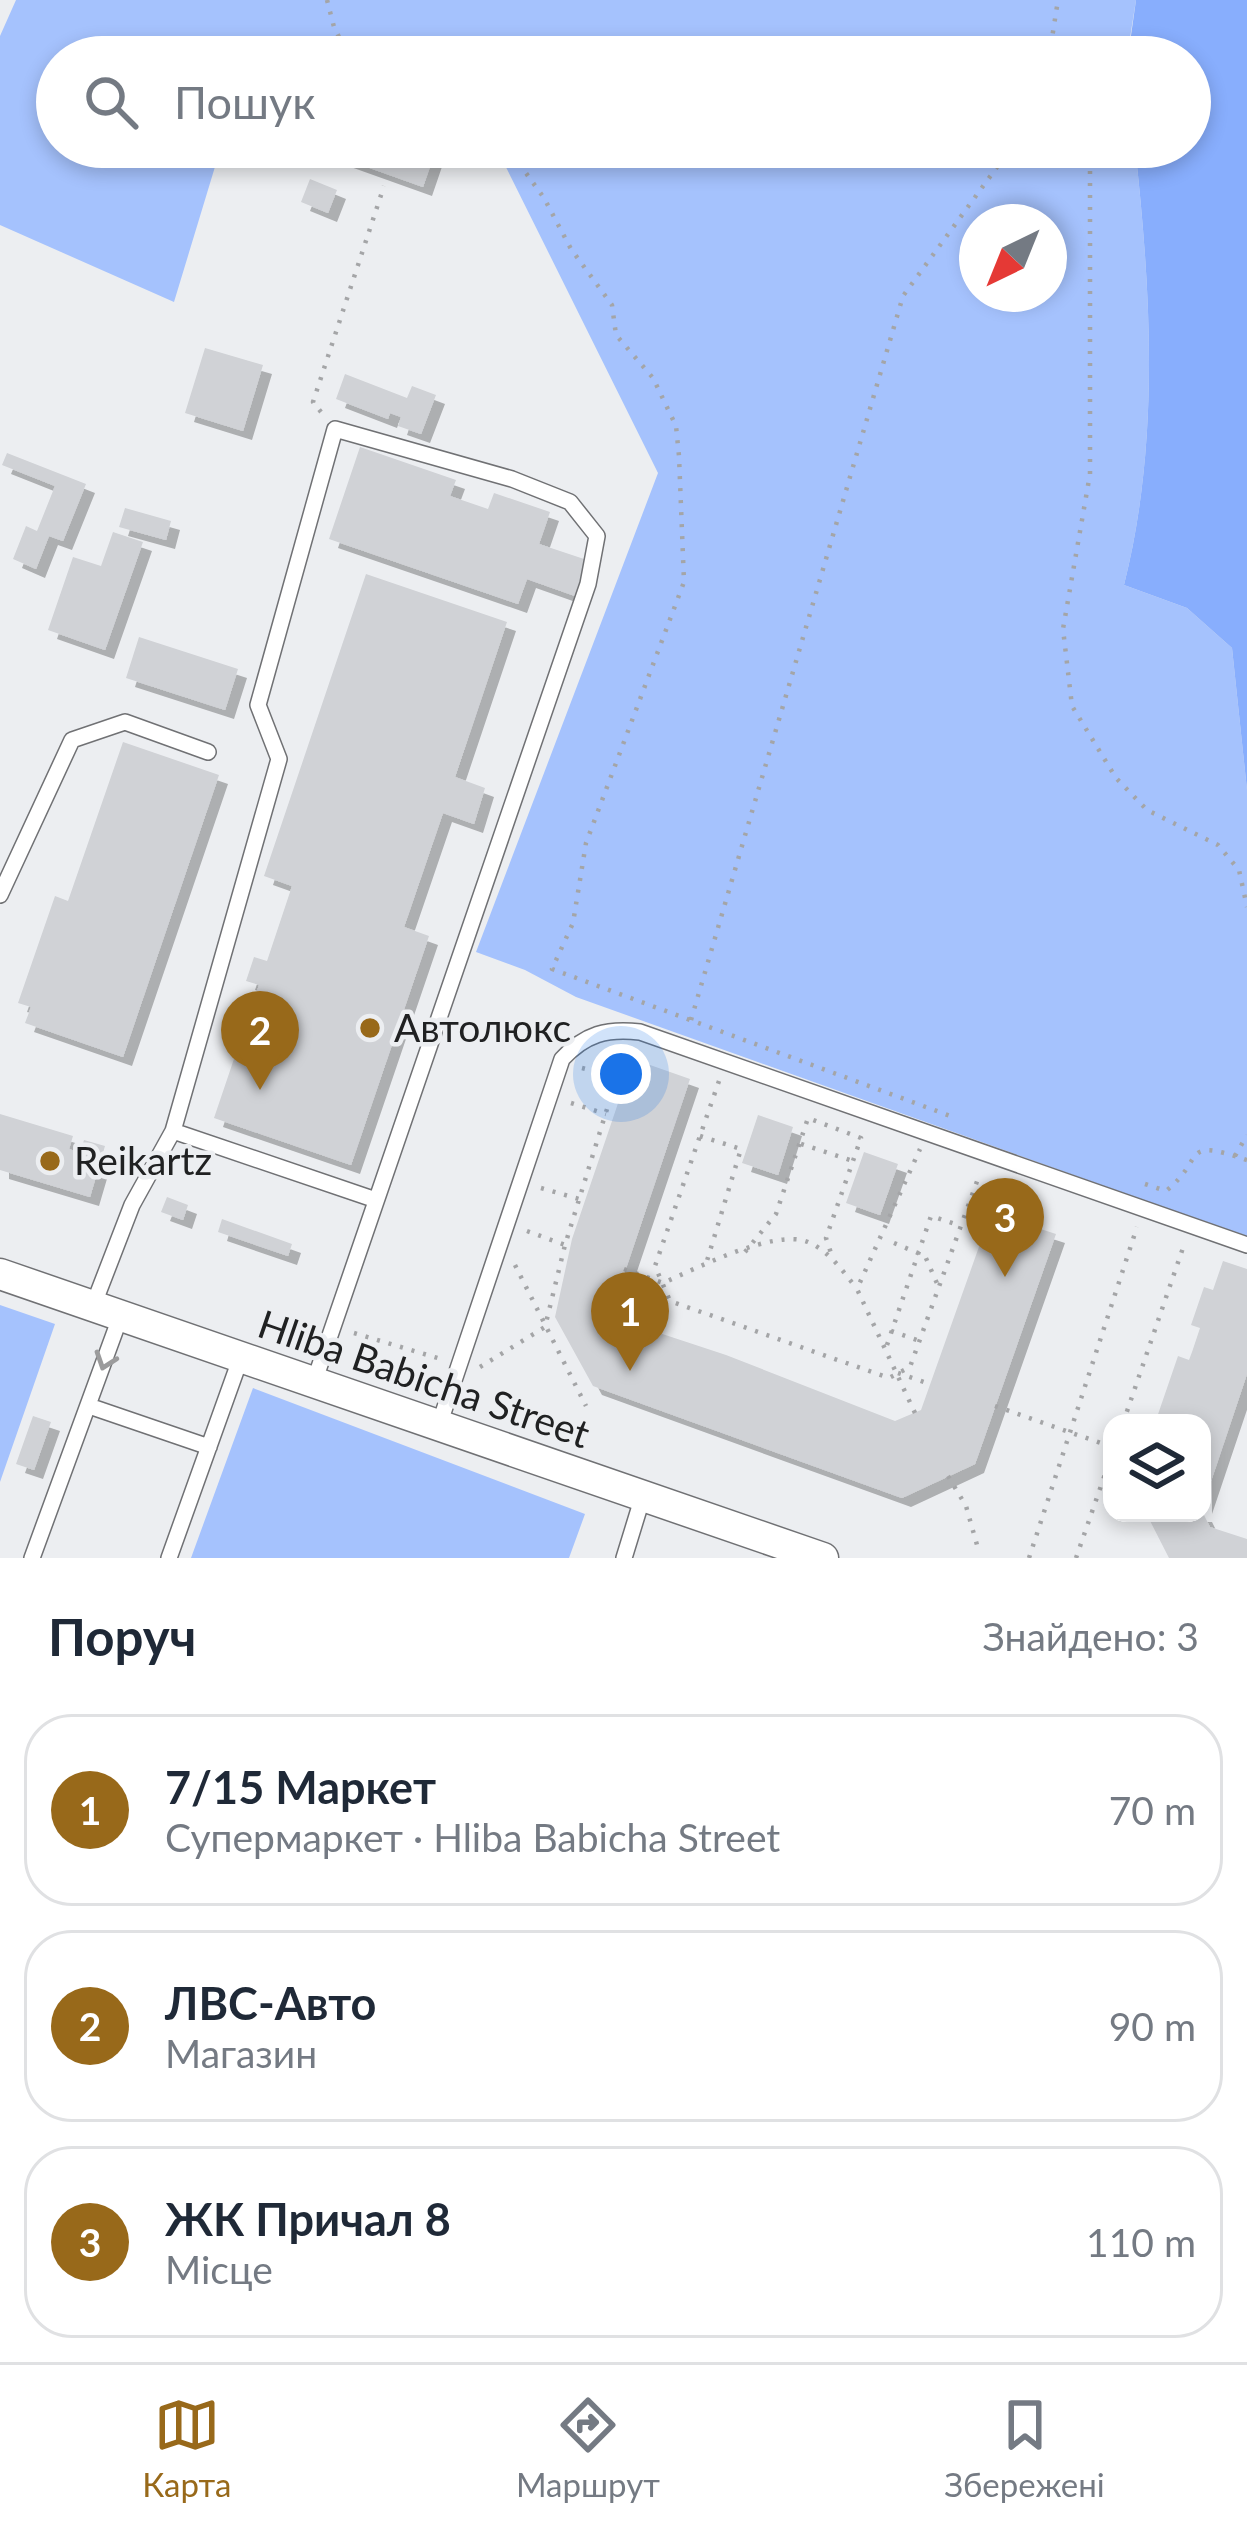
<!DOCTYPE html>
<html lang="uk">
<head>
<meta charset="utf-8">
<style>
  body { margin:0; font-family:Lato,sans-serif; background:#f6f6f7; color:#1f2937 }
  .controls { position:absolute; right:36px; bottom:36px; display:grid; overflow:hidden; border-radius:24px; box-shadow:0 6px 18px #0003 }
  .controls button { width:108px; height:108px; display:grid; place-items:center; padding:0; border:0; border-bottom:3px solid #e0e1e3; background:#fff; color:#1f2937; font:60px sans-serif }
  .compass { position:absolute; left:959px; top:204px; width:108px; height:108px; border-radius:50%; background:#fff; box-shadow:0 6px 18px #0003; rotate:223deg }
  .you { position:absolute; left:621px; top:1074px; width:42px; height:42px; margin:-30px; border:9px solid #fff; border-radius:50%; background:#1a73e8; box-shadow:0 0 0 18px #1a73e833 }
  .badge { display:grid; place-items:center; width:78px; height:78px; border-radius:50%; background:#98691a; color:#fff; font-size:39px; font-weight:700 }
  .pin { position:absolute; translate:-50% -99px; filter:drop-shadow(0 3px 6px #0008) }
  .pin::after { content:''; position:absolute; top:63px; width:42px; height:36px; background:inherit; clip-path:polygon(0 0,100% 0,50% 100%) }
  .list { margin:0; padding:0; list-style:none }
  h2 { display:flex; justify-content:space-between; align-items:center; height:156px; margin:0; padding:0 48px; font-size:51px }
  h2 small { font-size:39px; font-weight:400; color:#747a83 }
  .list li { display:grid; grid-template-columns:78px 1fr auto; gap:36px; align-items:center; box-sizing:border-box; height:192px; margin:0 24px 24px; padding:0 24px; border:3px solid #e0e1e3; border-radius:48px }
  .list b { display:block; font-size:45px; white-space:nowrap }
  .list p { margin:0; font-size:39px; white-space:nowrap; color:#747a83 }
  .list em { font-size:39px; font-style:normal; color:#747a83 }
  .icon { flex:none; width:66px; height:66px; fill:none; stroke:currentColor; stroke-width:2; stroke-linecap:round; stroke-linejoin:round }
  .map { position:relative; flex:none; width:1247px; height:1558px; overflow:hidden }
  .search { position:absolute; background:#fff; box-shadow:0 6px 18px #0003; left:36px; right:36px; top:36px; height:132px; display:flex; align-items:center; gap:30px; box-sizing:border-box; padding:0 42px; border-radius:66px; color:#747a83; font-size:45px }
  .sheet { height:804px; background:#fff }
  nav { display:flex; justify-content:space-around; align-items:center; box-sizing:border-box; height:168px; border-top:3px solid #e0e1e3; background:#fff; font-size:33px; color:#747a83 }
  nav a { display:grid; justify-items:center; gap:6px }
  nav .on { color:#98691a }
  .map>svg:first-child { display:block }
</style>
</head>
<body>
<div class="map">
<svg width="1247" height="1558" viewBox="0 0 1247 1558">
  <defs>
    <filter id="shadow"><feDropShadow dx="9" dy="9" stdDeviation="0" flood-color="#0004"/></filter>
  </defs>
  <rect width="100%" height="100%" fill="#eceef1"/>
  <path fill="#a5c2fd" fill-rule="evenodd" d="M16 0H1136L1127 57H57V147H221L174 302 0 225V36Z
    M487 147H1135C1151 292 1160 442 1124 585L1187 608 1232 648 1247 790V1237L576 997 525 970 476 952 658 473 498 151ZM977 222H1049V294H977Z
    M0 1305 55 1324 0 1482Z
    M253 1388 585 1514 569 1558H191Z"/>
  <path fill="#88aefd" d="M1136 0H1247V790L1232 648 1187 608 1124 585C1160 442 1151 292 1135 147H1190V57H1128Z"/>
  <path fill="#d0d2d6" filter="url(#shadow)" d="M311 147H428L436 149 423 187Z
    M310 179 337 190 328 213 301 202Z
    M205 348 263 365 243 431 185 413Z
    M345 374 407 398 412 386 436 395 421 434 398 426 401 417 390 413 388 419 336 399Z
    M360 447 456 480 450 496 488 509 494 493 550 512 539 544 587 560 575 596 527 579 518 604 329 539Z
    M7 453 86 484 63 541 49 536 36 569 13 559 26 526 37 531 55 486 2 465Z
    M125 508 171 521 166 540 119 527Z
    M113 532 143 542 105 650 48 630 73 557 101 566Z
    M366 574 507 622 455 777 485 788 474 824 443 813 404 927 429 936 351 1165 214 1118 259 985 246 981 254 957 267 961 292 886 264 876Z
    M139 637 238 669 225 710 126 678Z
    M123 742 219 775 123 1057 25 1023 31 1007 18 1003 55 896 68 901Z
    M633 1059 690 1079 617 1295 629 1323 726 1355 895 1421 921 1410 991 1213 1056 1234 975 1464 902 1498 593 1386 555 1317 572 1239Z
    M0 1114 73 1136 69 1149 80 1153 84 1140 105 1146 90 1197 0 1170Z
    M758 1115 793 1127 778 1175 742 1163Z
    M864 1152 898 1164 880 1215 846 1203Z
    M167 1197 188 1205 183 1220 161 1212Z
    M222 1219 292 1244 288 1256 218 1232Z
    M1223 1261 1247 1269V1374L1203 1505 1202 1423H1155L1178 1356 1189 1360 1192 1352 1200 1328 1191 1325 1204 1287 1213 1290Z
    M33 1416 51 1422 34 1470 16 1464Z
    M1146 1513H1203L1210 1527 1247 1539V1558H1169Z"/>
  <g fill="none" stroke-linecap="round" stroke-linejoin="round">
    <g stroke="#707174" stroke-width="18">
      <path id="lane" d="M0 895 72 740 125 722 208 752
        M173 1131 376 1200
        M93 1306 132 1205 173 1131 279 759 258 705 335 429 512 479 570 502 597 536 588 584 314 1382
        M89 1406 209 1447
        M439 1425 562 1059C585 1034 607 1028 640 1032L1247 1245
        M32 1558 121 1315
        M169 1558 241 1357
        M624 1558 643 1496"/>
    </g>
    <g stroke="#707174" stroke-width="33">
      <path id="street" d="M0 1274 823 1558"/>
    </g>
    <path stroke="#a4a5a7" stroke-width="4.5" stroke-dasharray="3 9" stroke-linecap="butt" d="M327 0 334 27 349 57
      M1049 57 1058 0
      M502 147 518 162 544 198 571 249 612 305 616 335 653 378 676 426 679 456 684 582 586 843 573 923 552 969 953 1117
      M1090 147V474L1063 629 1072 706 1116 778 1147 810 1218 845 1239 870 1247 907
      M321 412 313 402 384 186
      M691 1020 903 296 997 167 1007 147
      M582 1068 617 1077
      M719 1081 655 1266 670 1301 889 1378 910 1367 980 1173
      M571 1103 606 1114
      M700 1136 741 1149 706 1264
      M801 1144 853 1161
      M1235 1156 1247 1135
      M1145 1184 1166 1191C1207 1158 1179 1137 1247 1160
      M541 1188 579 1199
      M527 1231 565 1245
      M894 1243 925 1256 939 1288
      M745 1252 776 1214 808 1118 861 1138 826 1238 833 1259
      M515 1265 586 1406
      M624 1269 663 1283C695 1269 775 1228 808 1242 829 1251 843 1271 857 1289
      M891 1331 920 1341
      M354 1333 441 1359
      M887 1345 931 1216 961 1226
      M480 1367 545 1327 565 1245 624 1054
      M898 1373 930 1384
      M995 1406 1112 1447
      M915 1413 857 1289 920 1149
      M1123 1423 1185 1242
      M948 1476 966 1506 979 1552
      M1029 1558 1137 1227
      M1076 1558 1112 1454"/>
    <use href="#lane" stroke="#fff" stroke-width="15"/>
    <use href="#street" stroke="#fff" stroke-width="30"/>
  </g>
  <defs><path id="oneway-chevron" d="M-2-3.5L2.5 0L-2 3.5" fill="none" stroke-width="1.6" stroke-linecap="round" stroke-linejoin="round" transform="scale(3)"/></defs>
  <use stroke="#9b9b9c" href="#oneway-chevron" transform="translate(105 1361) rotate(109)"/>
  <g fill="#98691a" stroke="#eceef1" stroke-width="4.5">
    <circle cx="370" cy="1028" r="12"/>
    <circle cx="50" cy="1161" r="12"/>
  </g>
  <g text-anchor="middle" stroke-width="9" stroke-linejoin="round" paint-order="stroke">
    <g font-size="39" fill="#202122" stroke="#eceef1" text-anchor="start">
      <text x="394" y="1042">Автолюкс</text>
      <text x="74" y="1175">Reikartz</text>
    </g>
    <g font-size="39" fill="#202122" stroke="#eceef1">
      <text transform="translate(424 1379) rotate(19)" y="14">Hliba Babicha Street</text>
    </g>
  </g>
</svg>
<div class="controls">
<button><svg class="icon" aria-label="layers" viewBox="0 0 24 24"><path d="M12 4l9 5-9 5-9-5zM3 14l9 5 9-5"/></svg></button>
</div>
<svg class="compass" viewBox="-18 -18 36 36"><path d="M0-13l5 13h-10z" fill="#e53935"/><path d="M0 13l5-13h-10z" fill="#747a83"/></svg>
<div class="you"></div>
<div class="pin badge" style="left:630px;top:1371px">1</div>
<div class="pin badge" style="left:260px;top:1090px">2</div>
<div class="pin badge" style="left:1005px;top:1277px">3</div>
<div class="search"><svg class="icon" aria-label="search" viewBox="0 0 24 24"><circle cx="10" cy="10" r="6"/><path d="M15 15l6 6"/></svg>Пошук</div>
</div>
<section class="sheet">
<h2>Поруч<small>Знайдено: 3</small></h2>
<ul class="list">
<li><span class="badge">1</span><div><b>7/15 Маркет</b><p>Супермаркет · Hliba Babicha Street</p></div><em>70 m</em></li>
<li><span class="badge">2</span><div><b>ЛВС-Авто</b><p>Магазин</p></div><em>90 m</em></li>
<li><span class="badge">3</span><div><b>ЖК Причал 8</b><p>Місце</p></div><em>110 m</em></li>
</ul>
</section>
<nav>
<a class="on"><svg class="icon" aria-label="map" viewBox="0 0 24 24"><path d="M3 6l6-2 6 2 6-2v14l-6 2-6-2-6 2zM9 4v14M15 6v14"/></svg>Карта</a>
<a><svg class="icon" aria-label="directions" viewBox="0 0 24 24"><path d="M12 3l9 9-9 9-9-9zM9 14v-3h6M13 9l2 2-2 2"/></svg>Маршрут</a>
<a><svg class="icon" aria-label="saved" viewBox="0 0 24 24"><path d="M7 4h10v16l-5-4-5 4z"/></svg>Збережені</a>
</nav>
</body>
</html>
